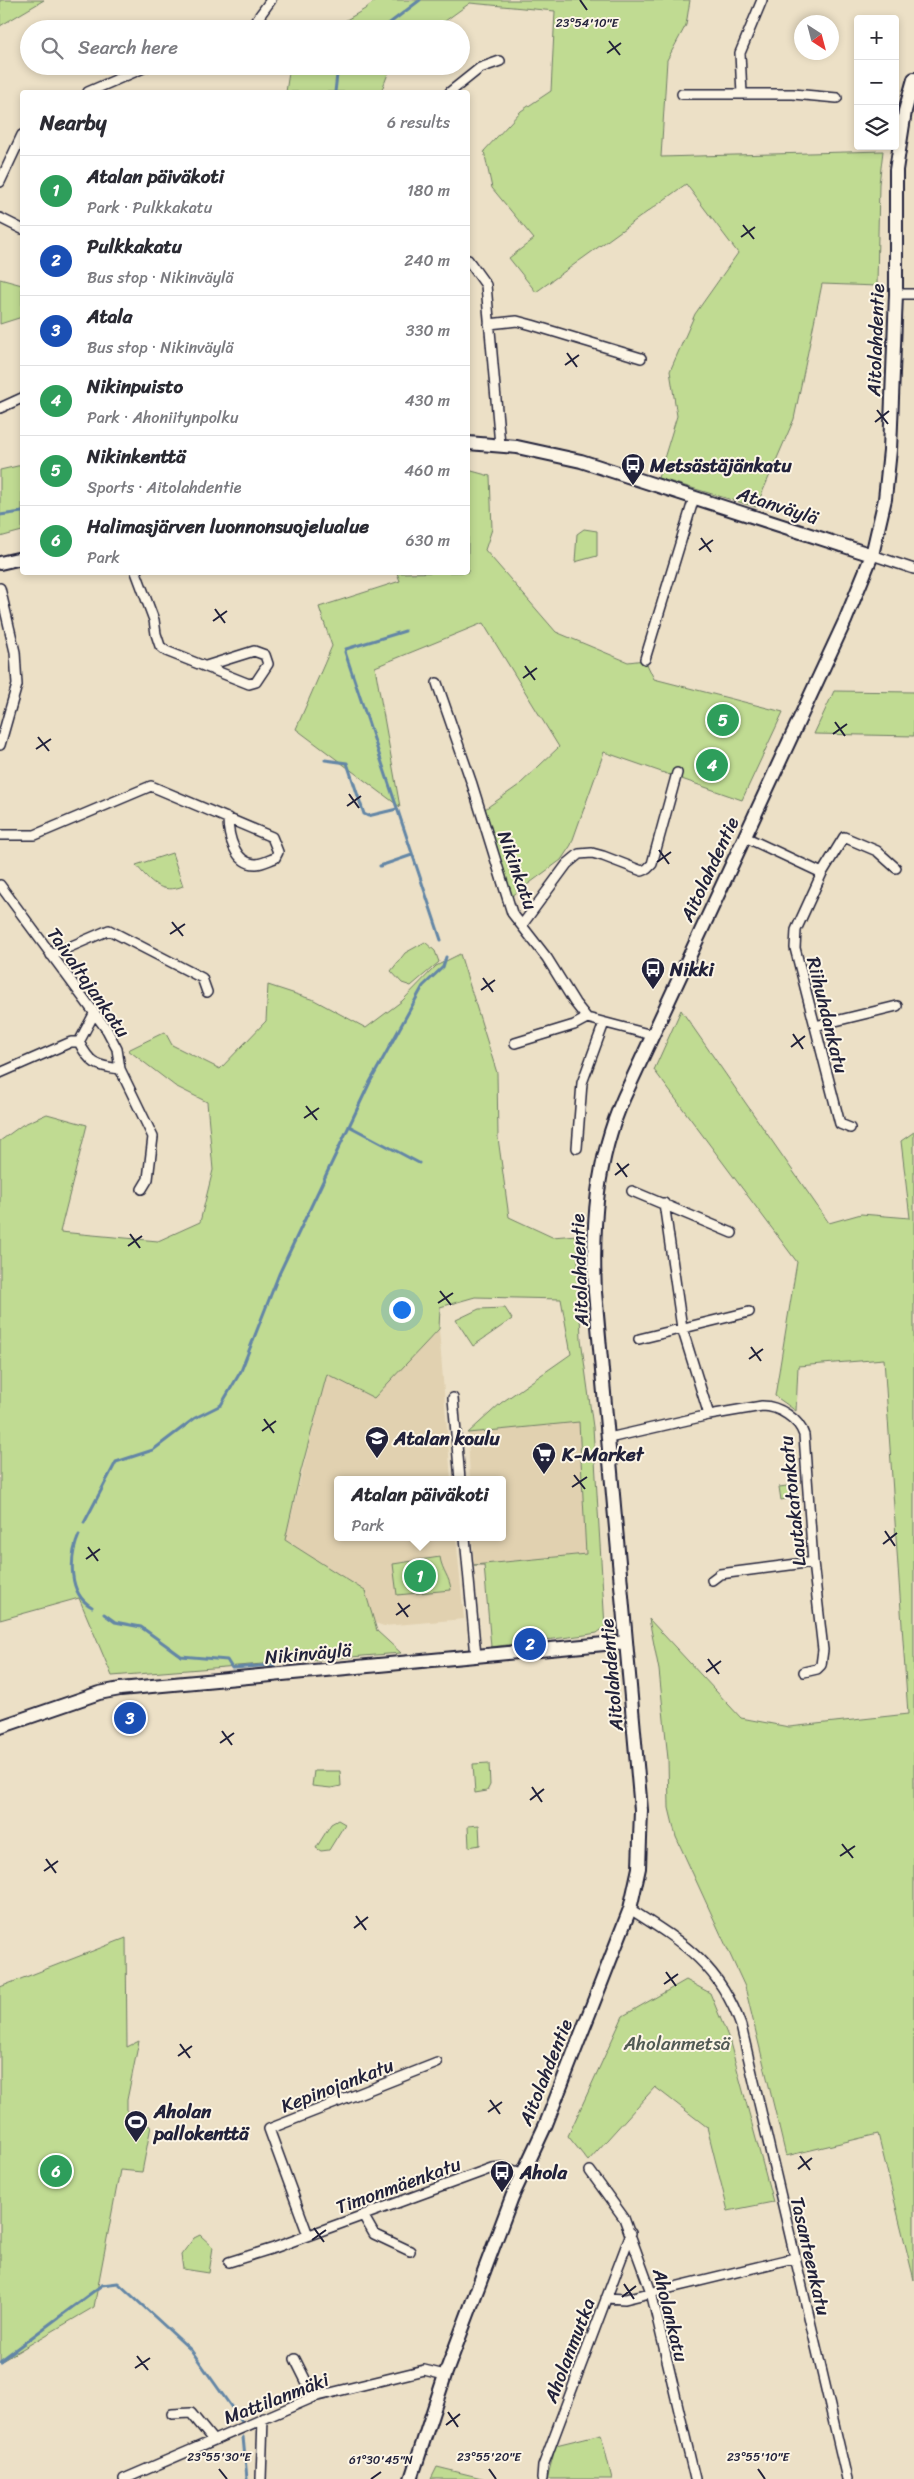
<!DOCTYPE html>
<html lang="en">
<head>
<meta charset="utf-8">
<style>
  body { margin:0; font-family:Sriracha,sans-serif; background:#f2f2f3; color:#2b2b33 }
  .controls { position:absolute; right:15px; top:15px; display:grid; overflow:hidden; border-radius:5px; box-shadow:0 2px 8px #0003 }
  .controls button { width:45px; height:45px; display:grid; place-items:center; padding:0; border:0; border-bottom:1px solid #e1e1e2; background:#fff; color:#2b2b33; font:25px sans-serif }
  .compass { position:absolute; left:794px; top:15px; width:45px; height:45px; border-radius:50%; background:#fff; box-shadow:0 2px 8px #0003; rotate:144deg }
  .you { position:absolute; left:401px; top:1309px; width:18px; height:18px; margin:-12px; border:4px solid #fff; border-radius:50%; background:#1a73e8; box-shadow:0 0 0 8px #1a73e833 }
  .badge { display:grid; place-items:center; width:32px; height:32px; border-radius:50%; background:#2563eb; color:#fff; font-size:16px; font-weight:700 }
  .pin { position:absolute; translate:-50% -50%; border:2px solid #fff; box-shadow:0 1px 5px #0006 }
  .popup { position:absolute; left:334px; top:1476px; width:172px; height:65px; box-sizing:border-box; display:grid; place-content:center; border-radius:5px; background:#fff; filter:drop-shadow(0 1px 4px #0005); font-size:16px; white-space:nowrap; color:#7c7c81 }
  .popup b { font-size:19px; color:#2b2b33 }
  .popup::after { content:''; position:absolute; left:50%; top:100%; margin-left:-10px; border:10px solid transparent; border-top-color:#fff }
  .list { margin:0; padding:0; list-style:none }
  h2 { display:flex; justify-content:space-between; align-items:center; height:65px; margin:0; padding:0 20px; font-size:21px }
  h2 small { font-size:16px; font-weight:400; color:#7c7c81 }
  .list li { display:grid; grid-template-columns:32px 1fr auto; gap:15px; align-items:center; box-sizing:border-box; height:70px; padding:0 20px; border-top:1px solid #e1e1e2 }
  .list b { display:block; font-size:19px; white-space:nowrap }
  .list p { margin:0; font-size:16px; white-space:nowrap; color:#7c7c81 }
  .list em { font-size:16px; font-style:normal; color:#7c7c81 }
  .icon { flex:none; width:28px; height:28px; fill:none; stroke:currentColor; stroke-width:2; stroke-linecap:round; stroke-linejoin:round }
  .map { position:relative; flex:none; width:914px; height:2479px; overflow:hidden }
  .search { position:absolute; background:#fff; box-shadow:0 2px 8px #0003; left:20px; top:20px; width:450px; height:55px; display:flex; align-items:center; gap:12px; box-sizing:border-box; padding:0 18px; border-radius:28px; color:#7c7c81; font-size:19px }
  .panel { position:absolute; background:#fff; box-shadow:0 2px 8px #0003; left:20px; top:90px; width:450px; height:485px; border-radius:5px }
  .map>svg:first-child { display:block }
</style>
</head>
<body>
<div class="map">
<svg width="914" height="2479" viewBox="0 0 914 2479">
  <rect width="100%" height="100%" fill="#ece0c6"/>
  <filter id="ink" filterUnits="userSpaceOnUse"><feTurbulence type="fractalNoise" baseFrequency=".02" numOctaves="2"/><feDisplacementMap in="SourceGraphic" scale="10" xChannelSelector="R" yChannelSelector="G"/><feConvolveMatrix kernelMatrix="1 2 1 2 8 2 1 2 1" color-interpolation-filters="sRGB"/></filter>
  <g filter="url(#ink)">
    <path fill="#e1d1b0" d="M439 1329 451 1480H338V1537H456L464 1619 384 1626 375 1623 365 1591 285 1540 327 1374 374 1398Z
      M579 1421 586 1554 474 1565 472 1537H502V1480H470L468 1433Z"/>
    <path fill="#c0db92" stroke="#717e66" d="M0 0H44L0 26Z
      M376 0H690L686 25 667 60 661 157 883 151 879 184 877 286 822 284 794 419 756 507 658 478 677 416 670 371 695 314 738 253 686 184 536 292 509 258 534 239 492 188 484 151 521 111 551 91 555 11 470 3 434 29H331L365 9Z
      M290 66H391L381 92H286Z
      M0 279 22 285V317L0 324Z
      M22 465V531L0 537V470Z
      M468 470 490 476 492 529 485 550 556 632 628 662 645 660 654 679 783 712 742 800 604 752 571 845 561 860 512 896 485 809 519 785 559 747 483 623 375 667 400 807 296 729 332 646 319 607 400 581 397 573 468 572Z
      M584 529 597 531V556L575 562 577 534Z
      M834 691 914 692V736L814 734Z
      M172 853 183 886C161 895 150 881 136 865Z
      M425 942 435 951 439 962 411 986 402 983 391 971 405 953Z
      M460 954 497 1073 498 1138 509 1217 552 1237 577 1235 581 1339 593 1427 605 1627 597 1633 585 1635 491 1647 484 1565H474L586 1554 579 1422 468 1433 501 1403 571 1354 561 1299 475 1297 440 1307 439 1329 374 1398 327 1374 299 1478 285 1540 365 1591 377 1631 401 1653 112 1676 79 1598 0 1620V1141L22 1125 47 1114 87 1125 60 1232 158 1241 200 1222 213 1170 207 1102 175 1086 128 1050 165 1032 172 1045 220 1069 266 1021 268 985 314 1000 366 1028 402 1001 436 966Z
      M681 1010 829 1223 861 1214 910 1218 901 1141 914 1132V2280L878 2134 786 2156 745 1987 676 1837 669 1808 668 1759 659 1670 649 1619 741 1718 789 1727 908 1714 884 1359 798 1366 796 1411 775 1396 797 1262 654 1070Z
      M505 1308 512 1319 473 1346 456 1320 479 1309Z
      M795 1485 797 1497 781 1500 779 1487Z
      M440 1557C442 1571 450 1577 451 1590L397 1595 393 1564Z
      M489 1763 490 1785 487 1791 475 1793 473 1764Z
      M314 1771H340L341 1786 331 1788 312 1786Z
      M338 1820 345 1824 329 1850 321 1851 316 1848 331 1824Z
      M479 1825 480 1845 469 1847 468 1826Z
      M126 1938 127 2047 139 2041 127 2100V2122L151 2126 142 2172 120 2170 94 2307 0 2362V1987Z
      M686 1980 710 1993 729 2039 773 2202 728 2211 707 2127 655 2087 588 2161 568 2136 623 2016Z
      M200 2235 213 2247 209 2273 183 2269 181 2255 194 2238Z
      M601 2434 612 2479H547L556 2445Z
      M437 2467 486 2479H431Z"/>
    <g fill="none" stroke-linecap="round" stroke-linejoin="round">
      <path stroke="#6386a6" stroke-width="3" d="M382 29 420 0
        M335 92 338 66
        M0 515 22 512
        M405 631 346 649 345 652 441 940
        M325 760 347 763 364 814 368 816 397 809
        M380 866 412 855
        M349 1126 419 1163
        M84 1523 116 1462 153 1450 195 1418 221 1405 241 1371 279 1274 370 1082 423 986 443 967 446 957
        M79 1535C69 1558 68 1594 92 1607
        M104 1614 115 1622 141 1627 181 1656 227 1660 232 1668 274 1665
        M0 2361 102 2285 118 2283 191 2350 242 2422
        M243 2437 247 2479"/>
      <g stroke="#22223b" stroke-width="12">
        <path id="street" d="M762 0 740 53 742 94H793L837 98
          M250 29 271 0
          M88 92 148 66
          M450 92 480 68 500 61
          M682 94H742
          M0 182 22 135
          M0 218 22 229
          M468 260 486 285 500 445
          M896 294H914
          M489 324 517 321 532 325 641 358
          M0 408 22 398
          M872 555 914 569
          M136 572 154 620 156 634 160 646 166 651 249 684 256 682 268 664 265 655 254 651 206 666
          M0 588 15 652 17 685 0 745
          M645 659 694 498
          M437 683 472 784 512 913 547 958 575 1003 587 1018 652 1035
          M0 835H35L151 786 272 837 278 852 275 858C269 860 262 864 256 864 235 864 228 836 228 818
          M745 837 822 873 796 930 795 948 840 1124 850 1128
          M822 873 844 837 877 851 896 868
          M0 885 107 1030 117 1049 120 1069 153 1137 148 1179 142 1189
          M522 925 567 864 579 854 592 853 603 856 642 871 647 869 652 864 677 773
          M51 955 109 930 202 978 207 992
          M815 1026 897 1006
          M79 1042 94 1014
          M515 1043 574 1025 587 1018
          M0 1073 71 1042H79C90 1064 96 1066 120 1069
          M577 1148 582 1083 604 1023
          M632 1191 732 1233
          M664 1203 682 1328 709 1415
          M639 1339 749 1312
          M453 1398 460 1480
          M609 1438 709 1415 762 1406C779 1406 799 1419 804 1435L813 1562 823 1650 821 1665 817 1669 804 1672
          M465 1537 476 1656
          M712 1580 720 1574 813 1562
          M630 1909C682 1942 720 1965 741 2026L847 2479
          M590 2171 624 2218 651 2292 695 2479
          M363 2215 374 2234 410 2251
          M308 2235 269 2129 437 2063
          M229 2262 274 2248 492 2168 502 2167 522 2173
          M606 2298 625 2299 794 2258
          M295 2359 314 2397
          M172 2414 191 2413 213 2440
          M124 2479 314 2397 424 2370 445 2375
          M261 2479 263 2418
          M542 2479 543 2466 631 2233"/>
      </g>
      <g stroke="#22223b" stroke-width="16">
        <path id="secondary" d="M468 443 517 447 581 461 872 555
          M0 563 22 558
          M0 1727 99 1693 120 1689 626 1642
          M411 2479 445 2375 512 2197 546 2124 630 1909 639 1868 641 1810 595 1292C592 1225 596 1160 624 1097L845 621 872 555 885 499 890 450 896 294V170L905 111 914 79"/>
      </g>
      <use href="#street" stroke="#fcf5e5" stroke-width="9"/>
      <use href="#secondary" stroke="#fcf5e5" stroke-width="12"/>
    </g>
  </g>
  <path fill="none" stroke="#22223b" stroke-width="2" d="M580 0 587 10M609 41 620 55M607 53 621 43M743 225 754 239M741 237 755 227M567 353 577 367M565 365 579 355M877 410 888 424M875 422 889 411M701 538 711 552M699 550 713 540M215 609 225 623M213 621 227 611M525 666 535 680M523 678 537 668M835 722 845 736M833 734 847 724M38 737 49 751M36 749 51 739M349 794 359 808M347 806 361 796M659 850 669 864M657 862 671 852M172 922 183 936M170 934 185 924M483 978 493 992M481 990 495 980M793 1034 803 1049M791 1047 805 1036M306 1106 317 1120M304 1118 319 1108M617 1163 627 1177M615 1175 629 1164M130 1234 140 1248M128 1246 142 1236M440 1291 451 1305M438 1303 453 1293M751 1347 761 1361M749 1359 763 1349M264 1419 274 1433M262 1431 276 1421M574 1475 585 1489M572 1487 587 1477M885 1531 895 1546M883 1544 897 1533M88 1547 98 1561M86 1559 100 1549M398 1603 408 1617M396 1615 410 1605M708 1659 719 1674M706 1672 721 1661M222 1731 232 1745M220 1743 234 1733M532 1787 542 1802M530 1800 544 1789M842 1844 853 1858M840 1856 855 1846M46 1859 56 1873M44 1871 58 1861M356 1916 366 1930M354 1928 368 1917M666 1972 676 1986M664 1984 678 1974M180 2044 190 2058M178 2056 192 2046M490 2100 500 2114M488 2112 502 2102M800 2156 810 2170M798 2169 812 2158M314 2228 324 2242M312 2240 326 2230M624 2284 634 2299M622 2297 636 2286M137 2356 148 2370M135 2368 150 2358M448 2412 458 2427M446 2425 460 2414M219 2469 227 2479M489 2469 496 2479M758 2469 765 2479M371 2479 381 2472"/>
  <defs>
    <g id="bus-pin" transform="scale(1.25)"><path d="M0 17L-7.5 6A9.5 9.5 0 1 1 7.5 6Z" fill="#22223b" stroke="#fcf5e5"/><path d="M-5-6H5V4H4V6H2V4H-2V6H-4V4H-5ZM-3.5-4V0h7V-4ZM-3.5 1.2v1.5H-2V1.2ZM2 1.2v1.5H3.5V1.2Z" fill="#fff"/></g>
    <g id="school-pin" transform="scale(1.25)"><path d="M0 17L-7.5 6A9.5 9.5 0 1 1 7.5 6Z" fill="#22223b" stroke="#fcf5e5"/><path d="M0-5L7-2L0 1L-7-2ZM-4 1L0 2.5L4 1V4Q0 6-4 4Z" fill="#fff"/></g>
    <g id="supermarket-pin" transform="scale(1.25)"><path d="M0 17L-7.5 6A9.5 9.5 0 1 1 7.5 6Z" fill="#22223b" stroke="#fcf5e5"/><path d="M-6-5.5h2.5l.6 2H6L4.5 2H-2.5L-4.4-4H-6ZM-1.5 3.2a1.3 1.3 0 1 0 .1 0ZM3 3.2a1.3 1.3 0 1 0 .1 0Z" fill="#fff"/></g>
    <g id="stadium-pin" transform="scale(1.25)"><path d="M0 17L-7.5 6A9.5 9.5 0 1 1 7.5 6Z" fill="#22223b" stroke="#fcf5e5"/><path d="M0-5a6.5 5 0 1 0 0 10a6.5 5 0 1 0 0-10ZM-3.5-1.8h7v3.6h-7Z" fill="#fff"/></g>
  </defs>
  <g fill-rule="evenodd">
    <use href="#bus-pin" x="633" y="465"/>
    <use href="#bus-pin" x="653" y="969"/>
    <use href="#school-pin" x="377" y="1438"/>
    <use href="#supermarket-pin" x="544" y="1454"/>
    <use href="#stadium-pin" x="136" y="2122"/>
    <use href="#bus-pin" x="502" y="2172"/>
  </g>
  <g text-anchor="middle" stroke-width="4" stroke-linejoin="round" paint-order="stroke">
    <g font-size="19" fill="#22223b" stroke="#fcf5e5">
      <text transform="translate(875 340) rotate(-88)" y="7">Aitolahdentie</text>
      <text transform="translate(778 505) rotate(18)" y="7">Atanväylä</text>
      <text transform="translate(709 869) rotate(-65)" y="7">Aitolahdentie</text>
      <text transform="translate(518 870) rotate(70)" y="7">Nikinkatu</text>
      <text transform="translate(89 982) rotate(55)" y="7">Taivaltajankatu</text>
      <text transform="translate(828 1015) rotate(76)" y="7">Riihuhdankatu</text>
      <text transform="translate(579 1270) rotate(-92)" y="7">Aitolahdentie</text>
      <text transform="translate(792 1501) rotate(-96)" y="7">Lautakatonkatu</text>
      <text transform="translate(308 1653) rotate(-5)" y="7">Nikinväylä</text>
      <text transform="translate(611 1675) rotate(-95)" y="7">Aitolahdentie</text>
      <text transform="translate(545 2072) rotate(-68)" y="7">Aitolahdentie</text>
      <text transform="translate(337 2085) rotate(-21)" y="7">Kepinojankatu</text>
      <text transform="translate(398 2185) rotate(-20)" y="7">Timonmäenkatu</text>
      <text transform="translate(811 2256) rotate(77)" y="7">Tasanteenkatu</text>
      <text transform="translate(671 2315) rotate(76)" y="7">Aholankatu</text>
      <text transform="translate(569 2350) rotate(-69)" y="7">Aholanmutka</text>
      <text transform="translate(276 2398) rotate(-21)" y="7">Mattilanmäki</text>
    </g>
    <g font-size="19" font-weight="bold" fill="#22223b" stroke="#fcf5e5" text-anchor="start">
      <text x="650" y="472">Metsästäjänkatu</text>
      <text x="670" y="976">Nikki</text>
      <text x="394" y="1445">Atalan koulu</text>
      <text x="562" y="1461">K-Market</text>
      <text x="154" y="2118">Aholan<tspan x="154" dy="22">pallokenttä</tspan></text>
      <text x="520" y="2179">Ahola</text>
    </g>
    <g font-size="19" fill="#515a55" stroke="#fcf5e5">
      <text x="677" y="2050">Aholanmetsä</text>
    </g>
  </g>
  <g font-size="12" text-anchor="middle" fill="#22223b" stroke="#fcf5e5" stroke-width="4" stroke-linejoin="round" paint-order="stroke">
    <text x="587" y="27">23°54'10"E</text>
    <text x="219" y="2461">23°55'30"E</text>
    <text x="489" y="2461">23°55'20"E</text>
    <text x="758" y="2461">23°55'10"E</text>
    <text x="381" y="2464">61°30'45"N</text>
  </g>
</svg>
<div class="controls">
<button>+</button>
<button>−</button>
<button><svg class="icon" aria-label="layers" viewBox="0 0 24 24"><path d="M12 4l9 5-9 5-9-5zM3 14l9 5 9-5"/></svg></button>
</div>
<svg class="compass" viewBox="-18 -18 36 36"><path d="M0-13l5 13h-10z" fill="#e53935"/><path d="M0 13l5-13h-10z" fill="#7c7c81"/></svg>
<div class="you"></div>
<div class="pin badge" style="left:420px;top:1576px;background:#2e9e5b">1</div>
<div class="popup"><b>Atalan päiväkoti</b>Park</div>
<div class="pin badge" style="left:530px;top:1644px;background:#1a4fb4">2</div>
<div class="pin badge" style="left:130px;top:1718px;background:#1a4fb4">3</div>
<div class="pin badge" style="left:712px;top:765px;background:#2e9e5b">4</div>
<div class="pin badge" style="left:723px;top:720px;background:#2e9e5b">5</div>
<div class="pin badge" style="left:56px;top:2171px;background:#2e9e5b">6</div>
<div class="search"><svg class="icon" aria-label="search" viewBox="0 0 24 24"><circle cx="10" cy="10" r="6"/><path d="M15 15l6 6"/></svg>Search here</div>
<section class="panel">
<h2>Nearby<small>6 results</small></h2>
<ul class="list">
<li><span class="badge" style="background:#2e9e5b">1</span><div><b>Atalan päiväkoti</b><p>Park · Pulkkakatu</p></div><em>180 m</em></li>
<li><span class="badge" style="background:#1a4fb4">2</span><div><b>Pulkkakatu</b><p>Bus stop · Nikinväylä</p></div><em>240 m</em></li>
<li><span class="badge" style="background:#1a4fb4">3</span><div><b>Atala</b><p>Bus stop · Nikinväylä</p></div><em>330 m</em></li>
<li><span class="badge" style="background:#2e9e5b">4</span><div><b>Nikinpuisto</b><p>Park · Ahoniitynpolku</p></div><em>430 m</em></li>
<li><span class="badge" style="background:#2e9e5b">5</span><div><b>Nikinkenttä</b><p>Sports · Aitolahdentie</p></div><em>460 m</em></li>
<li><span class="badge" style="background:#2e9e5b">6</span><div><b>Halimasjärven luonnonsuojelualue</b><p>Park</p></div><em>630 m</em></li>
</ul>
</section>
</div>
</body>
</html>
